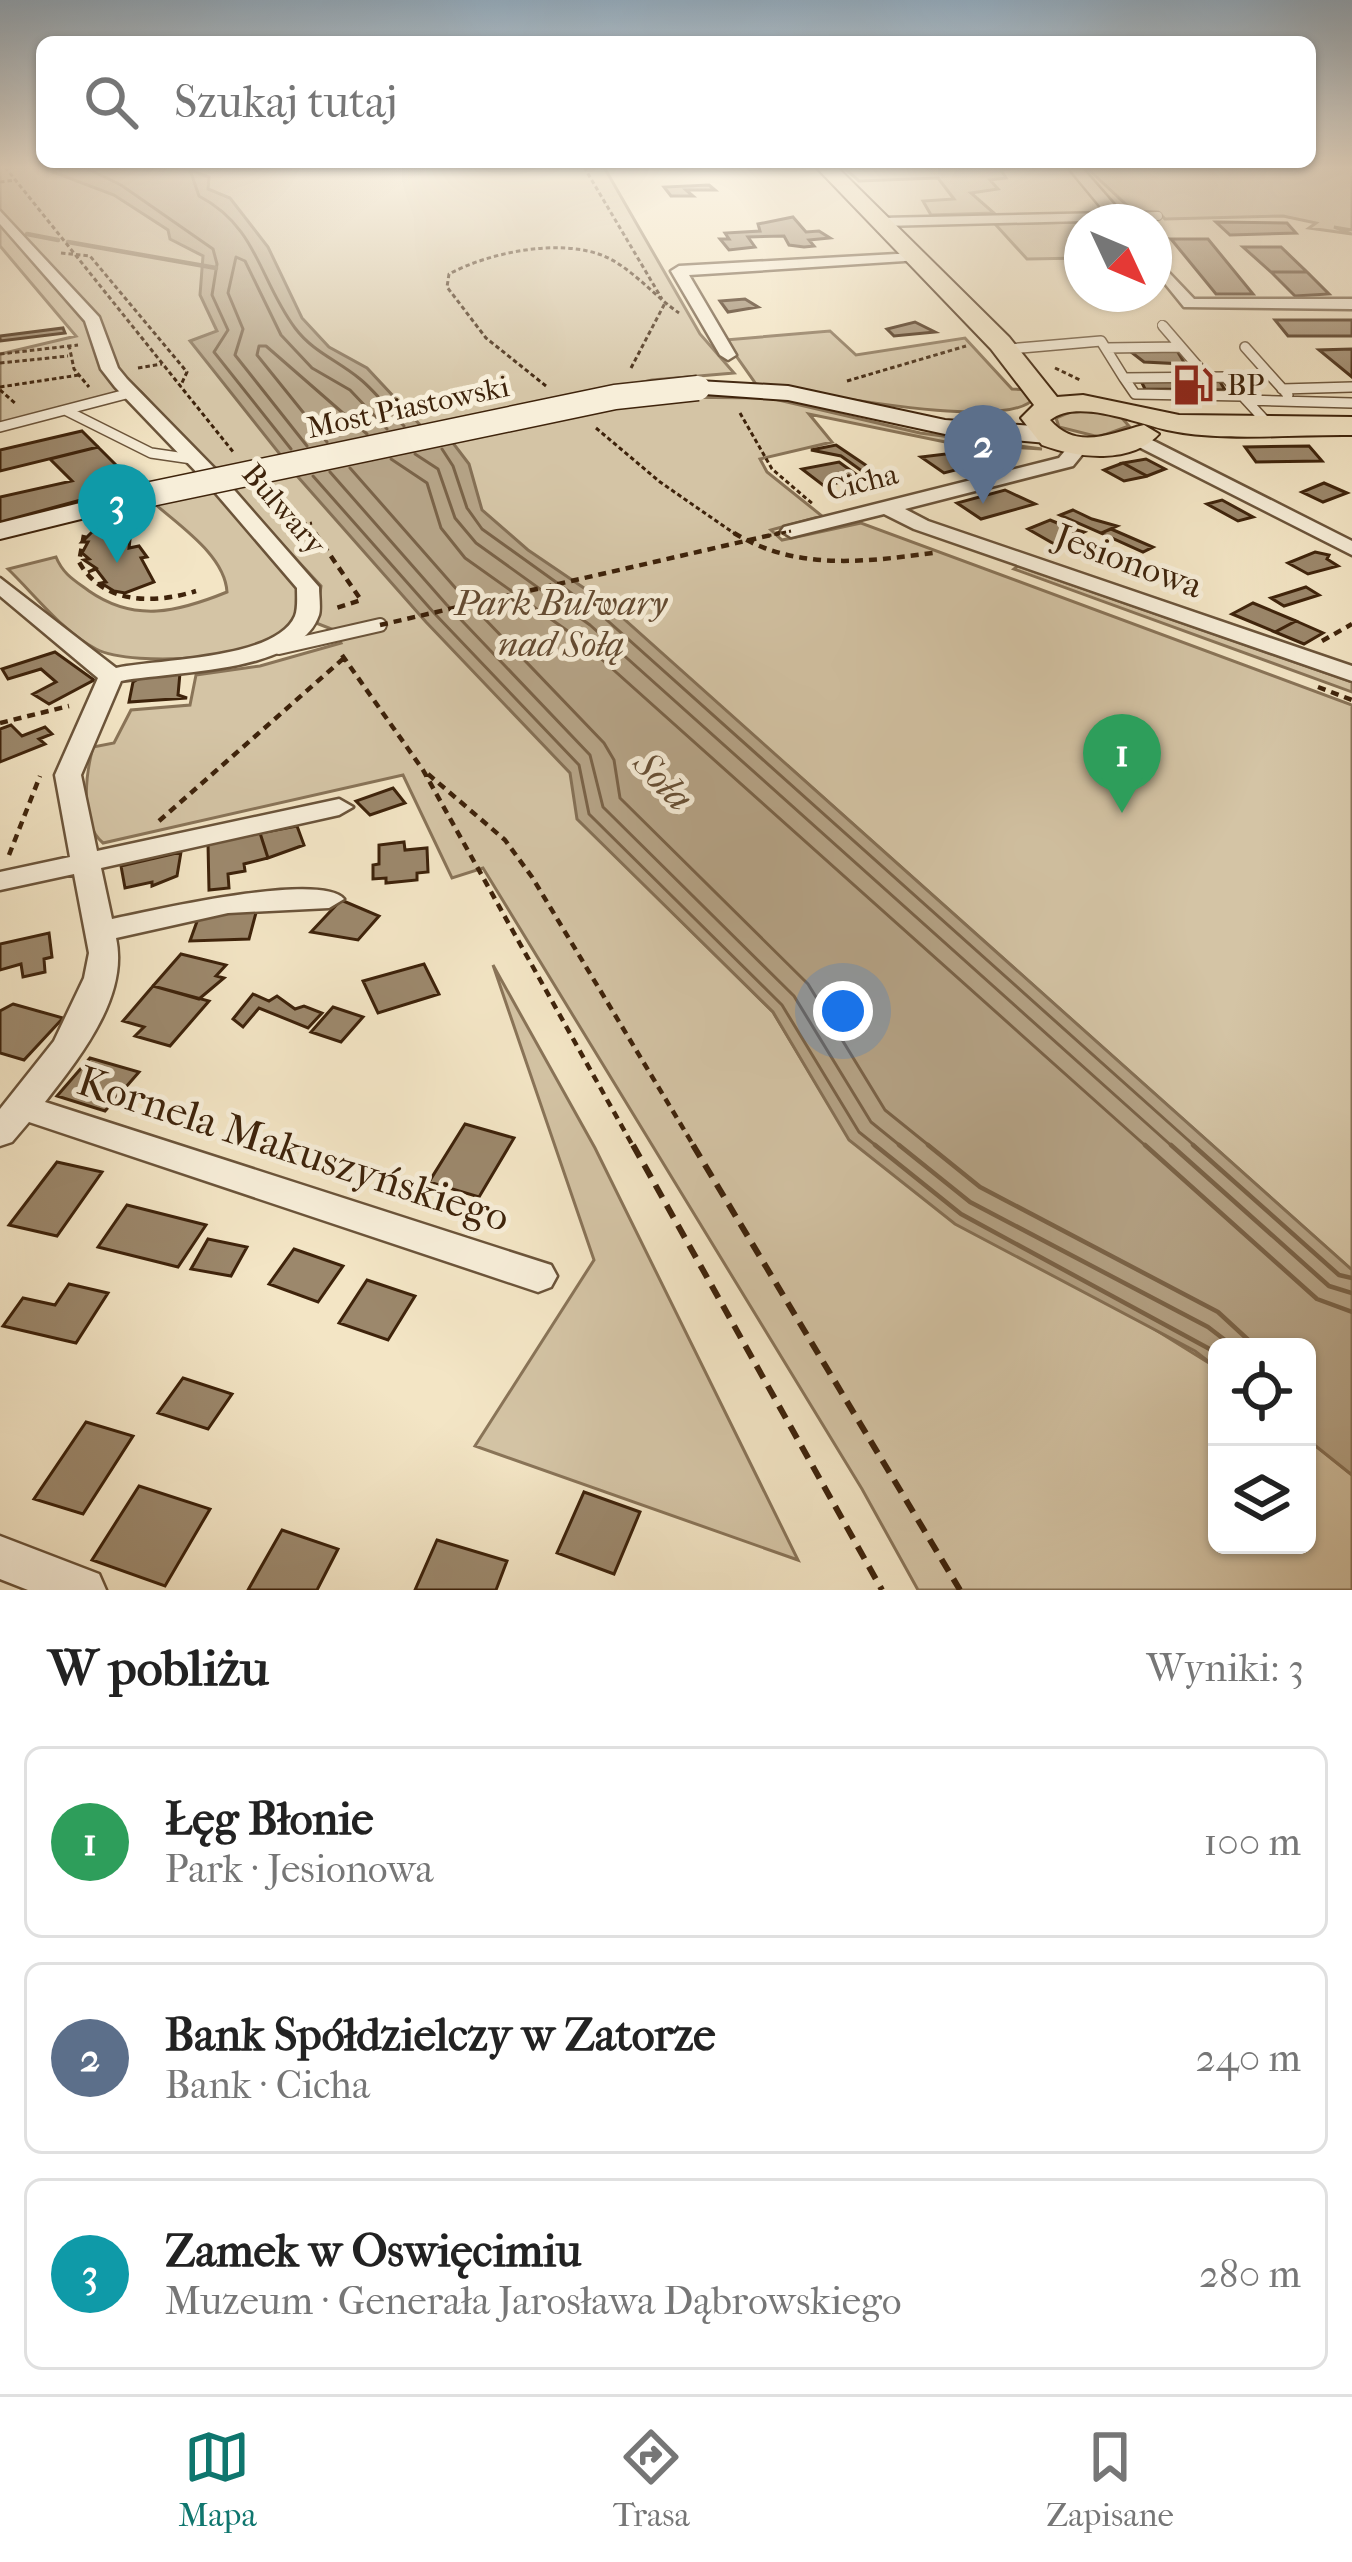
<!DOCTYPE html>
<html lang="pl">
<head>
<meta charset="utf-8">
<style>
  body { margin:0; font-family:"IM FELL French Canon",serif; background:#f2f2f2; color:#222 }
  .controls { position:absolute; right:36px; bottom:36px; display:grid; overflow:hidden; border-radius:18px; box-shadow:0 3px 9px #0004 }
  .controls button { width:108px; height:108px; display:grid; place-items:center; padding:0; border:0; border-bottom:3px solid #e0e0e0; background:#fff; color:#222; font:60px sans-serif }
  .compass { position:absolute; left:1064px; top:204px; width:108px; height:108px; border-radius:50%; background:#fff; box-shadow:0 3px 9px #0004; rotate:134deg }
  .you { position:absolute; left:843px; top:1011px; width:42px; height:42px; margin:-30px; border:9px solid #fff; border-radius:50%; background:#1a73e8; box-shadow:0 0 0 18px #1a73e833 }
  .badge { display:grid; place-items:center; width:78px; height:78px; border-radius:50%; background:#0f766e; color:#fff; font-size:39px; font-weight:700 }
  .pin { position:absolute; translate:-50% -99px; filter:drop-shadow(0 3px 6px #0008) }
  .pin::after { content:''; position:absolute; top:63px; width:42px; height:36px; background:inherit; clip-path:polygon(0 0,100% 0,50% 100%) }
  .list { margin:0; padding:0; list-style:none }
  h2 { display:flex; justify-content:space-between; align-items:center; height:156px; margin:0; padding:0 48px; font-size:51px }
  h2 small { font-size:39px; font-weight:400; color:#767676 }
  .list li { display:grid; grid-template-columns:78px 1fr auto; gap:36px; align-items:center; box-sizing:border-box; height:192px; margin:0 24px 24px; padding:0 24px; border:3px solid #e0e0e0; border-radius:18px }
  .list b { display:block; font-size:45px; white-space:nowrap }
  .list p { margin:0; font-size:39px; white-space:nowrap; color:#767676 }
  .list em { font-size:39px; font-style:normal; color:#767676 }
  .icon { flex:none; width:66px; height:66px; fill:none; stroke:currentColor; stroke-width:2; stroke-linecap:round; stroke-linejoin:round }
  .map { position:relative; flex:none; width:1352px; height:1590px; overflow:hidden }
  .search { position:absolute; background:#fff; box-shadow:0 3px 9px #0004; left:36px; right:36px; top:36px; height:132px; display:flex; align-items:center; gap:30px; box-sizing:border-box; padding:0 42px; border-radius:18px; color:#767676; font-size:45px }
  .sheet { height:804px; background:#fff }
  nav { display:flex; justify-content:space-around; align-items:center; box-sizing:border-box; height:168px; border-top:3px solid #e0e0e0; background:#fff; font-size:33px; color:#767676 }
  nav a { display:grid; justify-items:center; gap:6px }
  nav .on { color:#0f766e }
  .map>svg:first-child { display:block }
</style>
</head>
<body>
<div class="map">
<svg width="1352" height="1590" viewBox="0 0 1352 1590">
  <rect width="100%" height="100%" fill="#f3e5c5"/>
  <filter id="stains"><feTurbulence type="fractalNoise" baseFrequency=".00167" numOctaves="4"/><feColorMatrix values="0 0 0 0 .2 0 0 0 0 .09 0 0 0 0 .02 0 0 0 .5 -.17"/></filter>
  <radialGradient id="worn" r=".72"><stop offset=".6" stop-color="#630" stop-opacity="0"/><stop offset="1" stop-color="#630" stop-opacity=".3"/></radialGradient>
  <path fill="#d4c4a5" stroke="#897458" stroke-width="3" d="M0 167H604L700 334 734 373 652 380 607 390 664 397 770 398 920 433 1042 449 955 444 809 414 832 442 760 459 767 472 822 516 771 530 782 540 861 523 1352 705V1270L788 766 591 832 773 1012 850 1140 1217 1368V1545H1307V1439L1352 1475V1590H918L862 1489 483 868 452 878 403 775 103 843C79 823 86 773 93 747L114 743 131 710 190 705 196 675 260 666 341 643 334 630 316 623 321 586 141 392 0 431V354L76 336 0 246Z
    M843 167H1024L1001 170 1006 178 990 180 998 189 971 193 994 213 931 215 923 201 954 199 938 178 859 181Z
    M1086 167H1352V230L1334 227 1352 234 1309 228 1316 223 1283 216 1165 219 1158 212 1133 211Z
    M1082 222V258L1027 259 995 224Z
    M830 331 856 355 965 338 1012 389 1030 390 1035 397C1011 435 803 390 756 384L725 340Z
    M1077 409 1120 416 1129 426 1099 437 1059 427 1056 418Z
    M212 489 299 591C298 599 299 611 296 618 278 661 132 668 96 649 64 633 34 594 8 569L56 557C63 574 74 580 89 591 135 623 178 612 227 592 225 556 181 527 155 504Z
    M1018 566 1352 682V692L1014 569Z
    M493 965 595 1148 798 1560 475 1446 594 1260Z"/>
  <path fill="#b5a386" stroke="#857055" stroke-width="3" d="M40 167H182L209 177 208 189 230 198 268 247 302 318 329 347 367 368 423 428 450 439 469 464 482 510 528 550 606 603 1352 1270V1475L1307 1439V1347H1217V1368L1195 1351 955 1224 849 1140 773 1012 577 819 570 773 426 622 298 477 190 341 217 331 200 295 203 256 170 239 168 230 114 195Z"/>
  <g fill="none" stroke-linecap="round" stroke-linejoin="round">
    <path stroke="#7a6348" stroke-width="3" d="M84 167 121 185 213 249 217 264 212 295 228 330 214 352 291 449
      M189 167 199 196C258 227 259 280 295 328 313 352 337 360 360 379 376 392 390 411 404 426
      M327 442 257 355 259 346H266L367 434
      M307 446 235 355 243 329 228 293 236 257 245 261 281 335 312 368 350 390 387 429
      M442 449 453 466 467 508 482 529 599 613 1197 1148
      M415 454 438 469 455 518 476 543 590 625 1174 1148
      M391 459 427 483 441 528 465 558 579 639 1148 1148
      M350 468 459 592 604 743 614 760 620 798 808 984 885 1110 932 1148
      M330 472 446 604 590 755 603 807 794 996 871 1122 903 1148
      M313 476 435 614 579 765 589 814 782 1005 859 1132 879 1148"/>
    <path stroke="#7a6348" stroke-width="4.5" d="M875 1145 961 1214 1217 1353
      M899 1145 970 1202 1208 1327 1234 1347
      M928 1145 980 1187 1218 1312 1256 1347
      M1145 1145 1317 1299 1352 1312
      M1171 1145 1329 1286 1352 1293
      M1193 1145 1339 1275 1352 1278"/>
    <path stroke="#857055" stroke-width="4.5" d="M27 234 58 240
      M68 242 216 268"/>
  </g>
  <path fill="#9c886c" stroke="#3e230b" stroke-width="3" d="M709 185 715 190H686L693 196H671L664 187Z
    M793 217 806 232 819 231 830 238 809 240 814 246 804 247 789 245 784 236 748 237 755 247 729 250 720 239H729L725 233 760 231 758 224Z
    M1216 222 1287 223 1296 233 1230 235Z
    M1171 239H1208L1253 294H1216Z
    M1243 247H1281L1307 272H1271Z
    M1271 272H1307L1329 294 1295 296Z
    M745 299 758 307 728 312 720 301Z
    M1275 320H1352V336H1288Z
    M915 322 935 332 894 336 887 329Z
    M63 328 65 333 0 341V336Z
    M1176 349 1185 364 1144 362 1131 352Z
    M1352 349V377L1319 350Z
    M1140 379 1219 380 1225 390 1145 389Z
    M82 431 98 447 0 471V450Z
    M836 445 867 466 881 478 873 479 841 456 811 450Z
    M1309 446 1322 461 1256 462 1245 447Z
    M98 447 136 485 0 522V497L72 481 50 459Z
    M954 453 975 465 944 473 921 457Z
    M1146 459 1165 469 1147 476 1123 463Z
    M839 462 857 475 851 477 854 479 824 486 802 469Z
    M1123 463 1147 476H1148L1124 481 1104 470Z
    M1324 483 1347 493 1323 502 1302 492Z
    M1005 490 1035 504 981 519 957 503Z
    M1222 500 1253 517 1238 521 1207 504Z
    M1073 510 1092 519 1117 526 1101 533 1060 515Z
    M1050 520 1067 527 1084 532 1056 545 1028 529Z
    M1111 529 1153 547 1143 552 1101 533Z
    M131 531 129 548 139 546 147 557 141 558 154 582 125 593 114 591 101 583 106 582 96 569 88 572 96 568 84 560 89 559 82 553 88 542H82L92 532Z
    M1315 552 1329 555 1327 559 1338 566 1308 574 1288 563Z
    M1306 587 1319 595 1284 606 1271 598Z
    M1253 603 1296 621 1275 632 1232 614Z
    M1296 621 1323 633 1304 644 1275 632Z
    M55 652 94 680 49 704 33 694 56 682 41 669 8 679 2 669Z
    M180 673 178 695 187 698 129 702 133 682 143 676Z
    M11 725 22 736 45 727 52 734 39 739 45 744 0 762V729Z
    M393 788 405 803 370 815 356 801Z
    M297 826 304 845 268 858 260 833Z
    M260 833 268 858 244 864 245 871 228 874 229 888 209 890 208 844Z
    M404 842 405 850 427 848 428 872 417 873V880L386 883V878L373 879V865L379 864V845Z
    M181 852 177 876 152 886V882L125 888 121 866Z
    M341 900 379 916 358 940 311 932Z
    M257 909 249 939 190 941 200 913Z
    M49 933 52 957 44 959 45 972 23 977 21 964 0 970V944Z
    M181 954 226 965 216 976 224 978 199 999 153 986Z
    M424 964 439 994 378 1013 363 981Z
    M153 986 209 1001 170 1046 135 1036 144 1027 123 1021Z
    M253 994 269 1001 277 996 295 1009 304 1006 322 1013 308 1028 259 1008 243 1027 233 1019Z
    M13 1004 63 1018 24 1060 0 1053V1011Z
    M333 1007 363 1017 341 1042 311 1032Z
    M90 1058 139 1072 105 1111 57 1096Z
    M465 1124 514 1138 479 1197 429 1182Z
    M57 1162 102 1172 57 1236 9 1225Z
    M127 1205 206 1225 178 1267 98 1247Z
    M208 1239 247 1247 231 1276 191 1269Z
    M294 1249 343 1266 318 1302 269 1284Z
    M367 1280 415 1296 388 1340 339 1323Z
    M69 1284 108 1293 76 1343 3 1326 23 1298 55 1305Z
    M183 1378 232 1394 208 1429 158 1413Z
    M86 1422 133 1436 83 1514 34 1499Z
    M139 1486 210 1509 165 1586 92 1560Z
    M584 1492 640 1512 614 1574 557 1553Z
    M282 1530 338 1549 317 1590H248Z
    M437 1540 507 1561 496 1590H415Z"/>
  <g fill="none" stroke-linecap="round" stroke-linejoin="round">
    <g stroke="#6b543a" stroke-width="10">
      <path id="lane-far2" d="M1117 217 1158 216
        M1162 325 1166 329"/>
    </g>
    <g stroke="#6b543a" stroke-width="12">
      <path id="lane-far1" d="M1163 326 1207 377
        M1245 347 1288 395
        M1106 348 1181 347
        M1009 349 1101 341 1124 378 1225 377 1271 427
        M1124 378 1135 394 1242 396
        M1282 389 1352 387
        M1246 400 1352 403
        M65 410 151 453 192 459
        M0 427 130 393"/>
    </g>
    <g stroke="#6b543a" stroke-width="16">
      <path id="lane" d="M279 648 380 625"/>
    </g>
    <g stroke="#6b543a" stroke-width="5">
      <path id="street" d="M1068 167H1081L1122 214V220L882 226 875 222 882 218 1106 213Z
        M0 211 99 317 118 368 127 379 221 475 319 587C319 595 321 608 319 615 299 674 171 671 121 681L81 775 97 851 339 799 353 807 339 815 101 868 112 919C150 911 321 871 344 899L329 908 228 913 116 938C129 997 79 1058 45 1102L551 1265 557 1276 551 1287 538 1292 29 1122 12 1142 0 1146V1109L54 1041 84 978 89 953 74 874 0 890V872L70 857 55 775 98 678 0 596V578L116 668C157 659 276 660 295 616 298 609 297 596 297 588L207 483 115 387 101 369 85 321 0 224Z
        M915 253 922 257 920 260 689 275 736 355 728 360 720 355 671 271 679 266Z
        M1154 257 1194 299H1352V309L1184 307 1154 270Z
        M1138 433 1352 541V555L1131 443V435Z
        M1073 441 1090 445 1073 466 905 509 928 521 1352 666V681L914 529 884 514 791 537 781 531 784 527 1059 458Z
        M0 1536 99 1574 106 1590H28L0 1579Z"/>
    </g>
    <g stroke="#3e230b" stroke-width="4">
      <path id="secondary" d="M698 381 788 386 945 420 1047 427 1060 435 1047 443 945 434 788 400 690 393 686 388Z
        M132 490 145 498 142 504 0 539V523Z"/>
    </g>
    <g stroke="#3e230b" stroke-width="4">
      <path id="primary" d="M816 167H837L1009 337 1057 397 1083 395 1179 415 1352 417V435C1295 434 1221 442 1167 430 1136 423 1077 398 1050 420 1077 451 1111 433 1144 425L1159 434C1131 465 1077 458 1042 445L1021 418 1034 405 991 349Z"/>
    </g>
    <path stroke="#3e230b" stroke-width="3" stroke-dasharray="4.5 3" stroke-linecap="butt" d="M5 167 234 453
      M584 167 662 299
      M0 182 15 180
      M61 253 90 256 187 372 180 387
      M69 345 74 369 89 387
      M0 354 78 345
      M0 363 68 356
      M138 368 162 364
      M631 368 665 303
      M1055 368 1082 381
      M847 381 966 346
      M546 386 486 338 447 287 449 274C490 252 560 238 604 256 632 268 654 296 679 313
      M0 387 79 375
      M0 390 16 404
      M740 413 772 469 814 505
      M596 428 660 482 738 536
      M276 494 317 536
      M288 528 312 523
      M100 530H116"/>
    <path stroke="#3e230b" stroke-width="4.5" stroke-dasharray="8 6" stroke-linecap="butt" d="M315 533 361 600 336 608
      M734 533C796 571 864 562 933 553
      M84 535 79 562C103 605 155 604 196 591
      M1322 641 1352 624
      M342 655 423 770 634 1148
      M1318 687 1352 700
      M0 723 69 706
      M428 774 505 840 532 877 695 1148
      M159 821 344 658
      M9 855 40 776"/>
    <path stroke="#3e230b" stroke-width="6" stroke-dasharray="14 9" stroke-linecap="butt" d="M633 1145 882 1590
      M693 1145 960 1590"/>
    <use href="#lane-far2" stroke="#f7eed9" stroke-width="8"/>
    <use href="#lane-far1" stroke="#f7eed9" stroke-width="9"/>
    <use href="#lane" stroke="#f7eed9" stroke-width="12"/>
    <use href="#street" fill="#f7eed9" fill-rule="evenodd"/>
    <use href="#secondary" fill="#f7eed9" fill-rule="evenodd"/>
    <use href="#primary" fill="#f3e5c5" fill-rule="evenodd"/>
    <g stroke="#3e230b" stroke-width="27" stroke-linecap="butt">
      <path id="secondary-bridge" d="M132 498 615 397 698 388"/>
    </g>
    <path stroke="#3e230b" stroke-width="3" stroke-dasharray="4.5 3" stroke-linecap="butt" d="M767 536 791 531"/>
    <path stroke="#3e230b" stroke-width="4.5" stroke-dasharray="8 6" stroke-linecap="butt" d="M380 625 780 533"/>
    <use href="#secondary-bridge" stroke="#f7eed9" stroke-width="24"/>
  </g>
  <linearGradient id="sky" x2="0" y2="1"><stop stop-color="#93adc1"/><stop offset="0.43" stop-color="#faf3e5"/><stop offset="1" stop-color="#faf3e5" stop-opacity="0"/></linearGradient>
  <rect width="1352" height="390" fill="url(#sky)"/>
  <defs>
    <g id="fuel-bare" transform="scale(3.24)"><path d="M-5.5-6h7V0h2V4h1.3V-2.5L3-4.5l.8-.8L6-3V5H2.5V1h-1V6h-7ZM-4.2-4.7v3.2H.2V-4.7Z" fill="#8f2418" stroke="#f7eed9" stroke-width="2.5" paint-order="stroke"/></g>
  </defs>
  <g fill-rule="evenodd">
    <use href="#fuel-bare" x="1193" y="385"/>
  </g>
  <g text-anchor="middle" stroke-width="10" stroke-linejoin="round" paint-order="stroke">
    <g font-size="30" fill="#3e230b" stroke="#f7eed9" text-anchor="start">
      <text x="1227" y="395">BP</text>
    </g>
    <g font-size="30" fill="#3e230b" stroke="#f7eed9">
      <text transform="translate(408 407) rotate(-12)" y="10">Most Piastowski</text>
      <text transform="translate(862 482) rotate(-14)" y="10">Cicha</text>
      <text transform="translate(284 509) rotate(49)" y="10">Bulwary</text>
    </g>
    <g font-size="36" fill="#3e230b" stroke="#f7eed9">
      <text transform="translate(1129 560) rotate(20)" y="13">Jesionowa</text>
    </g>
    <g font-size="36" font-style="italic" fill="#644b32" stroke="#f7eed9">
      <text x="561" y="615">Park Bulwary<tspan x="561" dy="41">nad Sołą</tspan></text>
    </g>
    <g font-size="39" font-style="italic" fill="#685036" stroke="#f7eed9">
      <text transform="translate(664 780) rotate(46)" y="14">Soła</text>
    </g>
    <g font-size="42" fill="#3e230b" stroke="#f7eed9">
      <text transform="translate(294 1148) rotate(18)" y="15">Kornela Makuszyńskiego</text>
    </g>
  </g>
  <rect width="100%" height="100%" filter="url(#stains)"/>
  <rect width="100%" height="100%" fill="url(#worn)"/>
</svg>
<div class="controls">
<button><svg class="icon" aria-label="locate" viewBox="0 0 24 24"><circle cx="12" cy="12" r="6"/><path d="M12 2v4M12 18v4M2 12h4M18 12h4"/></svg></button>
<button><svg class="icon" aria-label="layers" viewBox="0 0 24 24"><path d="M12 4l9 5-9 5-9-5zM3 14l9 5 9-5"/></svg></button>
</div>
<svg class="compass" viewBox="-18 -18 36 36"><path d="M0-13l5 13h-10z" fill="#e53935"/><path d="M0 13l5-13h-10z" fill="#767676"/></svg>
<div class="you"></div>
<div class="pin badge" style="left:1122px;top:813px;background:#2e9e5b">1</div>
<div class="pin badge" style="left:983px;top:504px;background:#5c6f8a">2</div>
<div class="pin badge" style="left:117px;top:563px;background:#0f9aa8">3</div>
<div class="search"><svg class="icon" aria-label="search" viewBox="0 0 24 24"><circle cx="10" cy="10" r="6"/><path d="M15 15l6 6"/></svg>Szukaj tutaj</div>
</div>
<section class="sheet">
<h2>W pobliżu<small>Wyniki: 3</small></h2>
<ul class="list">
<li><span class="badge" style="background:#2e9e5b">1</span><div><b>Łęg Błonie</b><p>Park · Jesionowa</p></div><em>100 m</em></li>
<li><span class="badge" style="background:#5c6f8a">2</span><div><b>Bank Spółdzielczy w Zatorze</b><p>Bank · Cicha</p></div><em>240 m</em></li>
<li><span class="badge" style="background:#0f9aa8">3</span><div><b>Zamek w Oswięcimiu</b><p>Muzeum · Generała Jarosława Dąbrowskiego</p></div><em>280 m</em></li>
</ul>
</section>
<nav>
<a class="on"><svg class="icon" aria-label="map" viewBox="0 0 24 24"><path d="M3 6l6-2 6 2 6-2v14l-6 2-6-2-6 2zM9 4v14M15 6v14"/></svg>Mapa</a>
<a><svg class="icon" aria-label="directions" viewBox="0 0 24 24"><path d="M12 3l9 9-9 9-9-9zM9 14v-3h6M13 9l2 2-2 2"/></svg>Trasa</a>
<a><svg class="icon" aria-label="saved" viewBox="0 0 24 24"><path d="M7 4h10v16l-5-4-5 4z"/></svg>Zapisane</a>
</nav>
</body>
</html>
